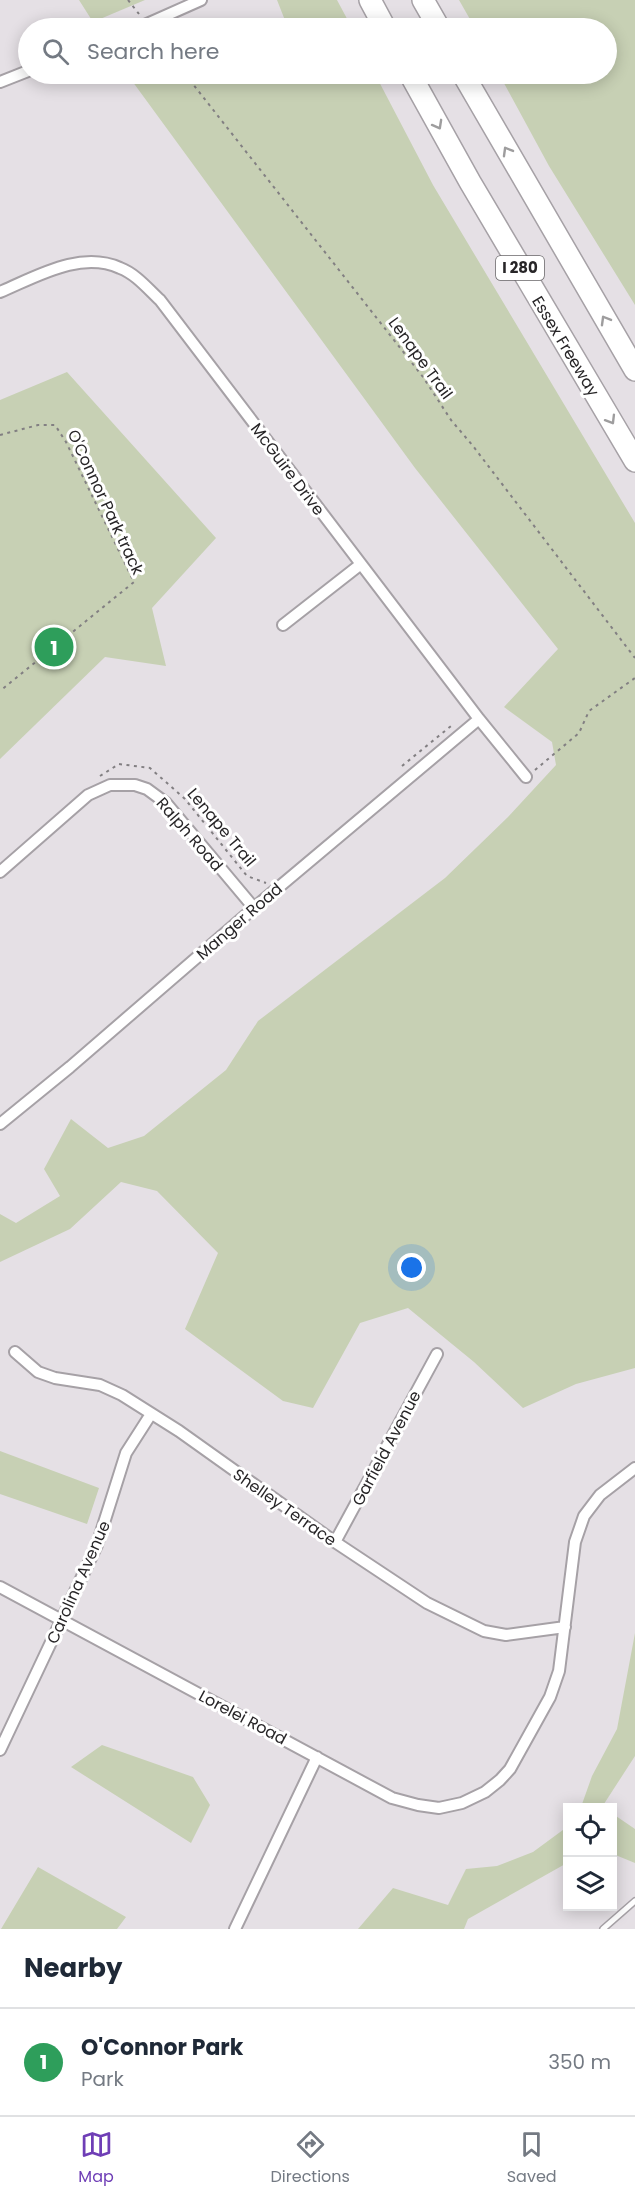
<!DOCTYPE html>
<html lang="en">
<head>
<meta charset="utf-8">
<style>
  body { margin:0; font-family:Poppins,sans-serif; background:#f6f6f7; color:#1f2937 }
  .controls { position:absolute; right:18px; bottom:18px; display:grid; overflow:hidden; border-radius:0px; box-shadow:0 3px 15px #0003 }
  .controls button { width:54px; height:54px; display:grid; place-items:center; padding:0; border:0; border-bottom:2px solid #e0e1e3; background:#fff; color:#1f2937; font:30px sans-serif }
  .you { position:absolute; left:412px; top:1268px; width:21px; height:21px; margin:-15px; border:4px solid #fff; border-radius:50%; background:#1a73e8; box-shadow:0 0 0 9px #1a73e833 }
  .badge { display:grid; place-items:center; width:39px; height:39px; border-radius:50%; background:#6f3eb6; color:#fff; font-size:20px; font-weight:700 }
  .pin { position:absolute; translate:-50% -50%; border:3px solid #fff; box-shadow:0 2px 6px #0006 }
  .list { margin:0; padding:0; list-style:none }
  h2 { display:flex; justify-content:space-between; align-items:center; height:78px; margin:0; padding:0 24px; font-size:26px }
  h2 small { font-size:20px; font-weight:400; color:#747a83 }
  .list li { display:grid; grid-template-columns:39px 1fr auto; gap:18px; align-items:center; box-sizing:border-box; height:108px; padding:0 24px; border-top:2px solid #e0e1e3 }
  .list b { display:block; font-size:22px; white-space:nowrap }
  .list p { margin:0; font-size:20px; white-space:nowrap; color:#747a83 }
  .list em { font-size:20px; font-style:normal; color:#747a83 }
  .icon { flex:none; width:33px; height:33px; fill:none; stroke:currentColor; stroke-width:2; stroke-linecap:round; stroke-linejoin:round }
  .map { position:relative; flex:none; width:635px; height:1929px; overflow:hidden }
  .search { position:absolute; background:#fff; box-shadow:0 3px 15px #0003; left:18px; right:18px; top:18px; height:66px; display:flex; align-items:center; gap:15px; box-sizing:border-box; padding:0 21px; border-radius:33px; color:#747a83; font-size:22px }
  .sheet { height:186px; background:#fff }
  nav { display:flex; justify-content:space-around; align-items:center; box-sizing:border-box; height:84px; border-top:2px solid #e0e1e3; background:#fff; font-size:16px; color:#747a83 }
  nav a { display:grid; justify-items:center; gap:3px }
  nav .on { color:#6f3eb6 }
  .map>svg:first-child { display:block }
</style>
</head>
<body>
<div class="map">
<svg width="635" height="1929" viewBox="0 0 635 1929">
  <rect width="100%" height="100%" fill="#e5e0e5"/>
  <path fill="#c7d0b4" d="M79 0H145L93 22Z
    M277 0H337L352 28H288Z
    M459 0H635V305L549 166 499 74H606V28H475Z
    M127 74H375L433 185 635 523V1368L576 1384 523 1408 474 1362 408 1308 360 1323 313 1408 283 1401 185 1329 218 1253 157 1191 121 1182 70 1229 0 1262V1214L16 1223 60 1196 44 1169 71 1119 108 1148 144 1136 226 1070 258 1021 445 878 508 817 556 765 552 742 504 707 558 649 415 468Z
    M67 372 216 538 152 608 166 666 105 657 0 759V400Z
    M0 1451 99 1488 87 1524 0 1494Z
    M635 1633V1756L602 1807H581L592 1776 617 1729Z
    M102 1745 193 1777 210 1805 191 1843 71 1767Z
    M613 1814 635 1829V1863L613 1854Z
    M567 1827V1863L468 1919 464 1929H358L393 1888 448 1905 466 1869 497 1866 533 1852Z
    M38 1867 126 1917 117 1929H1Z"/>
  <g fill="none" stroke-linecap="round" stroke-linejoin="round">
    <g stroke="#a6a1a6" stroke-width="8">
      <path id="lane" d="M603 1929 635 1901"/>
    </g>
    <g stroke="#a6a1a6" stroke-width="14">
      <path id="street" d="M138 28 201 0
        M0 82 28 71
        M0 292C36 277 80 250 120 268 136 274 148 289 160 300L479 719 526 777
        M283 625 361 564
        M0 872 88 795 110 785H135L147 789 166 803 254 908
        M0 1124 70 1067 254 908 479 719
        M15 1352 38 1372 55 1378 100 1385 122 1395 179 1431 335 1542 427 1603 484 1631 506 1635 565 1627
        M335 1542 437 1354
        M0 1587 392 1798 418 1805 439 1808 462 1803 485 1792 500 1780 510 1769 550 1697 559 1671 575 1542 584 1516 600 1495 635 1468
        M0 1750 97 1545 126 1453 151 1414
        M235 1929 317 1757"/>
    </g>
    <g stroke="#a6a1a6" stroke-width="24">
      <path id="highway" d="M370 0 385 28
        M423 0 439 28
        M410 74 470 182 635 461
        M463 74 635 370"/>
    </g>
    <path stroke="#827f82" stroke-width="2" stroke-dasharray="3 4.5" stroke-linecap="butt" d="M128 0 139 14
      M185 74 423 377 451 420 473 446 635 658
      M0 435 38 425H55L66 442 134 582 0 691
      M402 766 451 726
      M535 770 579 733 589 711 635 678
      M100 776 119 764 150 768 185 799 247 876 266 883"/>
    <use href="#lane" stroke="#fff" stroke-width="5"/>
    <use href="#street" stroke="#fff" stroke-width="10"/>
    <use href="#highway" stroke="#fff" stroke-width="21"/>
  </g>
  <defs><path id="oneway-chevron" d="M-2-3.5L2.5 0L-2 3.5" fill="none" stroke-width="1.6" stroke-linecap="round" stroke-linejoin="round" transform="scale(1.5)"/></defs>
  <g stroke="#9e9d9e">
    <use href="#oneway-chevron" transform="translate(438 125) rotate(61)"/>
    <use href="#oneway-chevron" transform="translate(507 151) rotate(-120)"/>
    <use href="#oneway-chevron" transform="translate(605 320) rotate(-120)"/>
    <use href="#oneway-chevron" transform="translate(611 420) rotate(59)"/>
  </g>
  <g text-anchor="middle" stroke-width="6" stroke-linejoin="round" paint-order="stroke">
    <rect fill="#fff" stroke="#686668" stroke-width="1.5" x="496" y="256" width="48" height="24" rx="4.5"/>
    <g font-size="15" font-weight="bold" fill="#272527">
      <text x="520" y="273">I 280</text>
    </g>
    <g font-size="16" fill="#272527" stroke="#fff">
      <text transform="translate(566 346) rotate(59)" y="6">Essex Freeway</text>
      <text transform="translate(421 358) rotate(54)" y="6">Lenape Trail</text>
      <text transform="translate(288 469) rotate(53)" y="6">McGuire Drive</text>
      <text transform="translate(106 502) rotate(65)" y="6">O'Connor Park track</text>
      <text transform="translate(222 827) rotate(50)" y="6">Lenape Trail</text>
      <text transform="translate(190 834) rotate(49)" y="6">Ralph Road</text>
      <text transform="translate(239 921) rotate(-41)" y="6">Manger Road</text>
      <text transform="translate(386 1448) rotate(-62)" y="6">Garfield Avenue</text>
      <text transform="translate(285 1507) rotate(35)" y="6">Shelley Terrace</text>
      <text transform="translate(78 1582) rotate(-66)" y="6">Carolina Avenue</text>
      <text transform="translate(243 1717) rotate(28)" y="6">Lorelei Road</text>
    </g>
  </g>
</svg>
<div class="controls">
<button><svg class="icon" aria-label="locate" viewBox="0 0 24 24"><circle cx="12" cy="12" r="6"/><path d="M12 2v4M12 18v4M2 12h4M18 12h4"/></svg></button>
<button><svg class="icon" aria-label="layers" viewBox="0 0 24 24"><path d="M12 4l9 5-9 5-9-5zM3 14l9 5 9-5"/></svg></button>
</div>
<div class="you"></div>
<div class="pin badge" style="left:54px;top:647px;background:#2e9e5b">1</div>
<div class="search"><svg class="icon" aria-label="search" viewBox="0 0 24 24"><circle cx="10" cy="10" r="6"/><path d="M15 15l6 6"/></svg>Search here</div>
</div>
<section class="sheet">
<h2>Nearby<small></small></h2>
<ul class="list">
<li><span class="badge" style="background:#2e9e5b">1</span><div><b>O'Connor Park</b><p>Park</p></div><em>350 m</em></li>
</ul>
</section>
<nav>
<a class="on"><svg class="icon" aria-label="map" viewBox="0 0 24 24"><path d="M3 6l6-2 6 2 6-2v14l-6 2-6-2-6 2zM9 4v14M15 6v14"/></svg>Map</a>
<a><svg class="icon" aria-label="directions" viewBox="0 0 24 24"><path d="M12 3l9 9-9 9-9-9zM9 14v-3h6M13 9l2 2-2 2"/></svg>Directions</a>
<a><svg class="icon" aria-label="saved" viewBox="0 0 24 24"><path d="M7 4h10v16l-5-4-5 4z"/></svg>Saved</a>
</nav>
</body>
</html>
